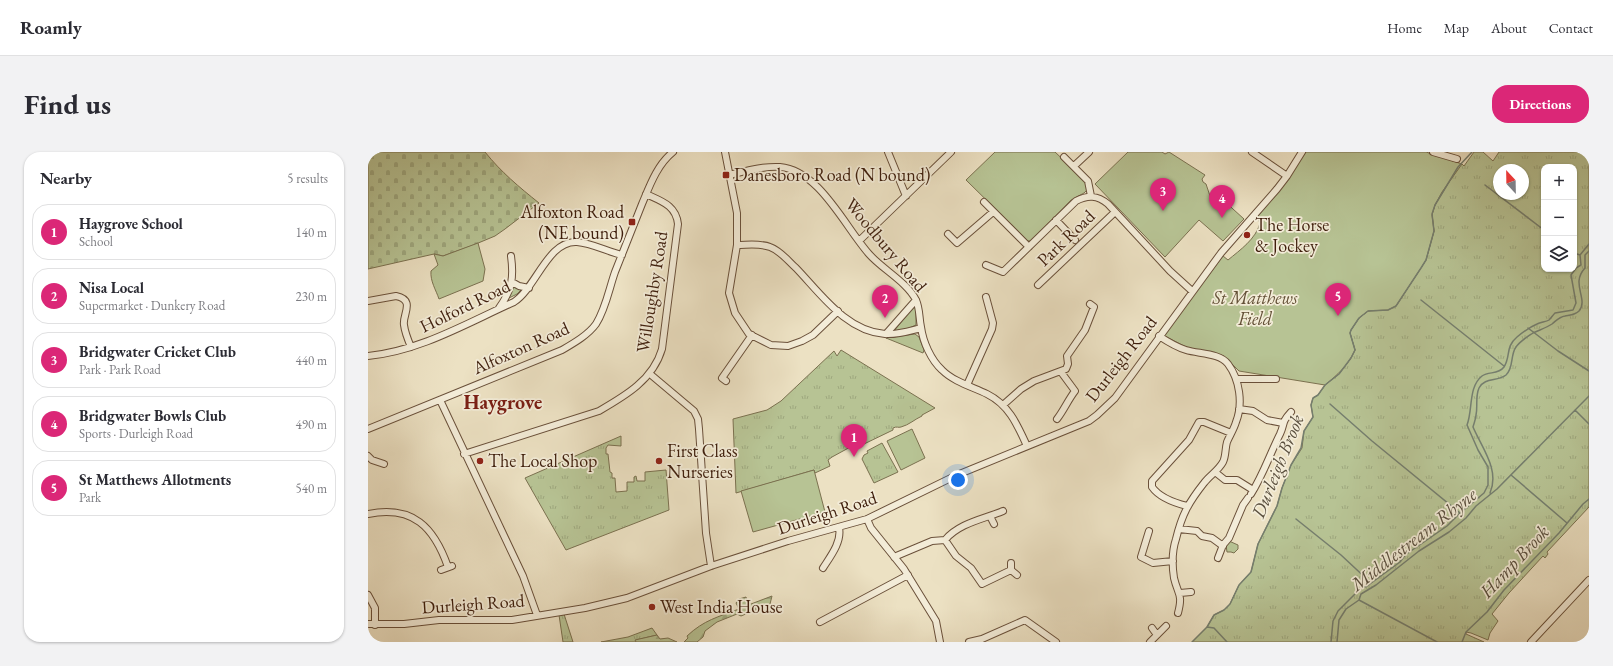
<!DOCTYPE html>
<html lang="en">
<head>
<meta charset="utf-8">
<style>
  body { margin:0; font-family:"EB Garamond",serif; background:#f2f2f3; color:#2b2b33 }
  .controls { position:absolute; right:12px; top:12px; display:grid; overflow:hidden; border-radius:8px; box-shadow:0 1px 3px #0004 }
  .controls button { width:36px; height:36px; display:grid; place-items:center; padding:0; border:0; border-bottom:1px solid #e1e1e2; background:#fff; color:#2b2b33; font:20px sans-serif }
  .compass { position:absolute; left:1125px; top:12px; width:36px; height:36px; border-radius:50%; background:#fff; box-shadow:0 1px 3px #0004; rotate:338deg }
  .you { position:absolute; left:590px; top:328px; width:14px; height:14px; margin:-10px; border:3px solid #fff; border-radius:50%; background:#1a73e8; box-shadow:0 0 0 6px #1a73e833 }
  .badge { display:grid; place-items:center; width:26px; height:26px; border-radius:50%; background:#db2777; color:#fff; font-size:13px; font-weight:700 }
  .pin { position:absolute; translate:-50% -33px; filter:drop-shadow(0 1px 2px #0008) }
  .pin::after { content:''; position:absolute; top:21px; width:14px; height:12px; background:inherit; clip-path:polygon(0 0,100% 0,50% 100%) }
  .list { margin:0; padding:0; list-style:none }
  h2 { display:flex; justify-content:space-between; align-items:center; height:52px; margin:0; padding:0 16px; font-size:17px }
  h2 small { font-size:13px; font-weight:400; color:#7c7c81 }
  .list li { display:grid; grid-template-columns:26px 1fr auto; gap:12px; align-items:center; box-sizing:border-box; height:56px; margin:0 8px 8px; padding:0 8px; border:1px solid #e1e1e2; border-radius:16px }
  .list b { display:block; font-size:15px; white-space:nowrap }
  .list p { margin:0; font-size:13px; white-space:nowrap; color:#7c7c81 }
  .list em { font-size:13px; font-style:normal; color:#7c7c81 }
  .icon { flex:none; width:22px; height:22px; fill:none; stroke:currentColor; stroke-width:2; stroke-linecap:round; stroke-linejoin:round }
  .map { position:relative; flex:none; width:1221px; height:490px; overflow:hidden; border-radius:16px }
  header { display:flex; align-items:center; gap:24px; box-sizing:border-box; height:56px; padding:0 20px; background:#fff; border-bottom:1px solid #e1e1e2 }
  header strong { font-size:19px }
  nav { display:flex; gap:22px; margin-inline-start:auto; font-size:14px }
  .intro { display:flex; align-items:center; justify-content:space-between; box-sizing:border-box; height:96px; padding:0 24px }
  h1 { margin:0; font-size:28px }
  .button { padding:10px 18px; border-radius:16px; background:#db2777; color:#fff; font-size:14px; font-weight:700 }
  main { display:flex; gap:24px; padding:0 24px }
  aside { flex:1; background:#fff; border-radius:16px; box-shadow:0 1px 3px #0004 }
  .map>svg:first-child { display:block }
</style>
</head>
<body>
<header>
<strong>Roamly</strong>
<nav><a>Home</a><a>Map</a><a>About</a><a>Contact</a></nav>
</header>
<div class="intro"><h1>Find us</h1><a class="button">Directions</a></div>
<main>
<aside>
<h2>Nearby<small>5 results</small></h2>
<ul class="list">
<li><span class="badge">1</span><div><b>Haygrove School</b><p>School</p></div><em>140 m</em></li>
<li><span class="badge">2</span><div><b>Nisa Local</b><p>Supermarket · Dunkery Road</p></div><em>230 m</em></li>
<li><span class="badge">3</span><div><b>Bridgwater Cricket Club</b><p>Park · Park Road</p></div><em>440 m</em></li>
<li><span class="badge">4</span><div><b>Bridgwater Bowls Club</b><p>Sports · Durleigh Road</p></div><em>490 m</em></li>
<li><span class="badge">5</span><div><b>St Matthews Allotments</b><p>Park</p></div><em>540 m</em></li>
</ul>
</aside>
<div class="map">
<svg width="1221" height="490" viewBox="0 0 1221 490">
  <defs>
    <pattern id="grass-tufts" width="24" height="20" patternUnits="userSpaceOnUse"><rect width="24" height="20" fill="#b7c394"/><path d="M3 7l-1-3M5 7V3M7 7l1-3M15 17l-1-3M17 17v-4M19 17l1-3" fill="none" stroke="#9ea77e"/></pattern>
    <pattern id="forest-firs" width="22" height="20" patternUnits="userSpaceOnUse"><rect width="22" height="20" fill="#b7c394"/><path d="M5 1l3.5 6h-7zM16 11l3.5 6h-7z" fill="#9ea77e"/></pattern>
    <pattern id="cemetery-stones" width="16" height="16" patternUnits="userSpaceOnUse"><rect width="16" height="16" fill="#b7c394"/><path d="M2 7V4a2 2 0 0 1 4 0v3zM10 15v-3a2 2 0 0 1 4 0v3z" fill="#9ea77e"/></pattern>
  </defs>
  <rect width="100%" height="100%" fill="#ece1c3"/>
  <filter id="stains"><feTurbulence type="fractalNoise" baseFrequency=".005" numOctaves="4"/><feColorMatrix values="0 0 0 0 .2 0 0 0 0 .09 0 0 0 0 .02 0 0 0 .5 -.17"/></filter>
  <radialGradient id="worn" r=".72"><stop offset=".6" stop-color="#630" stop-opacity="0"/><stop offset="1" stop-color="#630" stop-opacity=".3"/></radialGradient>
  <path fill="url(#grass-tufts)" stroke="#7b7150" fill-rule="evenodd" d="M1106 0H1115L1125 9 1131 0H1221V355L1179 400 1180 402 1177 406 1175 404 1141 441 1124 462 1130 469 1122 481 1120 488 1103 481 1098 480V482L1116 490H824L839 475 846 463 856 458 862 452 871 433 883 420 890 392 909 354 914 336 923 313 934 296 936 279 945 265 943 253 945 246 950 243 957 233 971 222 983 206 987 198 982 181 983 178 991 166 1000 159 1028 154 1058 108 1066 79 1064 62 1067 53 1090 15 1094 12 1096 14ZM1176 15H1206V117H1176ZM1131 18H1155V42H1131Z
    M144 133 155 136 149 142 137 148Z
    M473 198 567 256 554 263V264C547 267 541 273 533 275 530 276 529 274 525 276V278L496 292V290L488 294 486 293 464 305 460 308 462 314 447 321 446 318 368 341 365 267 399 258 413 249 466 199 469 204Z
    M253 284V294L240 293 238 296V302H240L242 320 244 321V326H247L248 340 259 339V330H266V325L268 324 269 329H277V320L298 318 301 358 198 398 157 326Z
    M514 291 530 320 506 331 494 307 496 303 500 301 499 299Z
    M196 462 205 490H195L191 463Z
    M284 476 289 483 268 488V490H233L260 485Z"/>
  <path fill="url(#forest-firs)" stroke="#7b7150" d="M404 444 402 452 373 464 369 462 349 470 337 479 335 485 329 490H316L320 486 319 484C336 468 350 465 371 457L368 451 371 447 378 445 380 451 383 452Z
    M289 483 292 487 300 486 309 490H268L267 488Z"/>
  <path fill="url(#cemetery-stones)" stroke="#7b7150" d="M10 0H117C133 20 151 35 171 51L137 77 127 84 103 94 75 104 66 102 0 117V1Z"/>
  <path fill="#b7c394" stroke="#7b7150" d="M627 0H687L718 29 719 38 716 41 703 48 663 89H660L598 28Z
    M760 0H794L797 2 801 0 837 23 834 27 835 30 838 32 843 47 852 43 854 47 876 67 855 89 831 68 797 105 727 32Z
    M936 0H1058L1094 12 1074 40 1067 53 1064 63 1066 79 1058 108 1053 116 1028 154 1020 158 1000 159 991 166 983 178 982 181 987 198C979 215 970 222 957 233L871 219 856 204 818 195 795 183 855 104 860 108C872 98 888 87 892 71L889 65 921 26Z
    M110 91 117 117 115 129 71 147C68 138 62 129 63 119L70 113 66 102 75 104Z
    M546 154 548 156V173L539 177 526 179Z
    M547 182 551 185 556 198 555 201 518 186Z
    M544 277 557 306 533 318 519 289Z
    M446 318 457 360 385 380 373 339Z
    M861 389 870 393V397L866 401 863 400H859L858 393Z"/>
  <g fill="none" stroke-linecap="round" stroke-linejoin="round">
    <path stroke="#757e6e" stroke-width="1.5" d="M1117 33 1176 78
      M1206 101 1212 103
      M1053 148 1136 214
      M1160 176 1190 199 1221 219
      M962 252 1004 289 1092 361
      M1207 258 1221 272
      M1143 323 1199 371
      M1122 341C1132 318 1114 296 1105 275 1106 271 1108 267 1108 263 1110 254 1107 245 1111 236 1117 225 1129 230 1138 223 1146 216 1142 203 1148 195 1152 189 1159 185 1165 181 1171 178 1178 176 1184 172 1189 168 1191 165 1197 164 1202 163 1207 163 1211 159 1221 147 1202 132 1217 116V103L1221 99
      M928 367 973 403 1003 431
      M991 448 1069 490
      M839 475 846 476 859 490
      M824 490 839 475 846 463 856 458 862 452 871 433 883 420 890 392 909 354 914 336 923 313 933 296 936 279 945 265 943 253 945 246 950 243 957 233 971 222 983 206 987 198 982 181 983 178 991 166 1000 159 1020 158 1028 154 1053 116 1058 108 1066 79 1064 62 1067 53 1090 15 1104 0
      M963 490 965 469 970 459 992 437 999 434 1032 410 1037 403 1079 374 1092 361 1116 341 1120 333V315L1110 298 1099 273C1105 258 1100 235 1114 224 1121 219 1130 223 1136 215 1143 204 1137 195 1149 185 1155 180 1162 175 1169 172 1173 170 1178 170 1181 168 1183 166 1185 163 1187 161L1205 158 1208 151 1203 123 1208 116 1213 113 1212 103 1221 92
      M969 490 971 468 978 457 991 448 993 442 1008 433 1051 399 1081 380 1098 366 1108 354 1129 337 1221 244
      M1094 490 1098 480 1119 460 1136 438 1191 381 1215 352 1221 347"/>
    <g stroke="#6a503a" stroke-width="8">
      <path id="street" d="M357 0 369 61V93L361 141 367 161 381 182 403 193 420 194 434 189 445 183 470 159
        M520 0 538 44
        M884 0 919 24
        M1065 0 1089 7
        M696 5 720 29 723 44
        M706 14 721 0
        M361 23C378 19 395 14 412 15 451 18 477 75 501 102 514 117 539 130 548 148 552 157 551 166 553 175 555 190 563 208 574 218 586 230 605 235 619 242 641 253 649 272 659 294
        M616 50 661 95
        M688 68 707 88
        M580 82 589 91 625 60
        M491 89 583 0
        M369 93C380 93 392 91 402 95 413 99 420 109 428 116 453 142 478 179 517 182 529 183 541 179 553 176
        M618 113 635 120 708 49C720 43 729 43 740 52L802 119 824 139
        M144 130 151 134 161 136
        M670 133 747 60
        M0 149 28 144C48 148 34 163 36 173 37 181 40 188 43 195
        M131 156C144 138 146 126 143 104
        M518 182 548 148
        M791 184C800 190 808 195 818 198 831 202 852 201 860 212 872 228 875 252 868 270 866 277 862 283 859 290 857 297 858 304 855 310 850 319 842 323 836 331 821 350 814 362 808 387 804 399 804 413 806 426 810 443 815 442 810 461
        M0 204C52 199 99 171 146 150 168 136 180 88 209 90 224 91 240 100 254 103
        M282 222 326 259 330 267 331 277 338 381 343 414
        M868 227H908
        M358 229 354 226 384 183
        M599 233 624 177 625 171 618 145
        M72 248 155 424 169 463
        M635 253 653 237 666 229 698 217 700 212 699 204 717 178 726 155 722 152
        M871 257 885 259 899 268 915 271
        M689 267C696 258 700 248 707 239L693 220
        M0 277 194 198C206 191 220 183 228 172 238 156 241 137 247 120 256 97 265 75 274 52 282 33 289 13 305 0
        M96 302 231 259C257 244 285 228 294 197L310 72C308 53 293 49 278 42
        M0 304 4 308 16 312
        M847 320 857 328H869L885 338
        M883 342C895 323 902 302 912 282 917 271 913 271 923 260
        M819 354C807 351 791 345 784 335V329L821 288 831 270H836L863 281
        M0 362C45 353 66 375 80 415
        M622 364 626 372
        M499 367 503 376 536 417 568 469 572 490
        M811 377 829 379 834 384 844 386 855 394
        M781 379 773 405 785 411 805 409
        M577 388C591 371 616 367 635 359
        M526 405 564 389 577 388 588 404 603 416 614 432 643 418
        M850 406 855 393 861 386 875 353 880 346
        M643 411V418L649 423
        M455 416C462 405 474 390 471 376
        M73 418 84 414
        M812 441 823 440
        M0 443 7 456V473
        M452 470 540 423
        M0 472H36L71 468H144L217 456 259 446 343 414 420 389 499 367 589 323 721 269 729 263 747 246 853 101 909 37 919 24 934 0
        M784 476 789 483
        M601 490 614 487 657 468 688 490
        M782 490 798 474
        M1163 490 1221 428"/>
    </g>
    <use href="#street" stroke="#f3ecd8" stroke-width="6"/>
  </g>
  <g fill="#8f2418" stroke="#f3ecd8" stroke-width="1.5">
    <rect x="354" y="19" width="8" height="8" rx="2"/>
    <rect x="260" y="66" width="8" height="8" rx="2"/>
    <circle cx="879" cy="83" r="4"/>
    <circle cx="112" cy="309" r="4"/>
    <circle cx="291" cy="309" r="4"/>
    <circle cx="284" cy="455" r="4"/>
  </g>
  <g text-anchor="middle" stroke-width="3.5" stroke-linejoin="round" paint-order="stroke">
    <g font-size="18" fill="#3f1f0d" stroke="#f3ecd8" text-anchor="start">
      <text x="366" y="29">Danesboro Road (N bound)</text>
      <text x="256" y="66" text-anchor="end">Alfoxton Road<tspan x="256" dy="21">(NE bound)</tspan></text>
      <text x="887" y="79">The Horse<tspan x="887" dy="21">&amp; Jockey</tspan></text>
      <text x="299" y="305">First Class<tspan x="299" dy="21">Nurseries</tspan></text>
      <text x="120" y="315">The Local Shop</text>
      <text x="292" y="461">West India House</text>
    </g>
    <g font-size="18" fill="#3f1f0d" stroke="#f3ecd8">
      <text transform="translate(698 86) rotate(-44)" y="6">Park Road</text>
      <text transform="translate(518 93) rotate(50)" y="6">Woodbury Road</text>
      <text transform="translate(284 140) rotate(-81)" y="6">Willoughby Road</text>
      <text transform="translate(97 154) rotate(-26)" y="6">Holford Road</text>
      <text transform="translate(153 196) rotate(-24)" y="6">Alfoxton Road</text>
      <text transform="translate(753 207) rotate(-52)" y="6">Durleigh Road</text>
      <text transform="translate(459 361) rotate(-18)" y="6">Durleigh Road</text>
      <text transform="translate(105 452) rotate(-4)" y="6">Durleigh Road</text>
    </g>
    <g font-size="18" font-style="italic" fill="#635036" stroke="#f3ecd8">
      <text x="887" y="152">St Matthews<tspan x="887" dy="21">Field</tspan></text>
    </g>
    <g font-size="19" font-style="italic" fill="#5a4f3e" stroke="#f3ecd8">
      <text transform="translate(909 314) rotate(-68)" y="7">Durleigh Brook</text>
      <text transform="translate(1045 387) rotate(-38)" y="7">Middlestream Rhyne</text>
      <text transform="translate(1146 409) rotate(-47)" y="7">Hamp Brook</text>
    </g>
    <g font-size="20" font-weight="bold" fill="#7a1f14" stroke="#f3ecd8">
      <text x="135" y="257">Haygrove</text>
    </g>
  </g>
  <rect width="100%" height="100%" filter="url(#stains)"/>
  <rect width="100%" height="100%" fill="url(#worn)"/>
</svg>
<div class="controls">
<button>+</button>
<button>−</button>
<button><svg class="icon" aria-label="layers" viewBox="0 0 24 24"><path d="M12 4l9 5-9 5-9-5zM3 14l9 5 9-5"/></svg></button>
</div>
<svg class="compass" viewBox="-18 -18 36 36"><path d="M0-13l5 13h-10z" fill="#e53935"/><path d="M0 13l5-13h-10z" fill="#7c7c81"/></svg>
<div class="you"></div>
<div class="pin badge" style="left:486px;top:305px">1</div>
<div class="pin badge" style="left:517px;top:166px">2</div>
<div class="pin badge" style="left:795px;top:59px">3</div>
<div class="pin badge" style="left:854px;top:66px">4</div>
<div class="pin badge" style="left:970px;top:164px">5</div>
</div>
</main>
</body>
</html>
